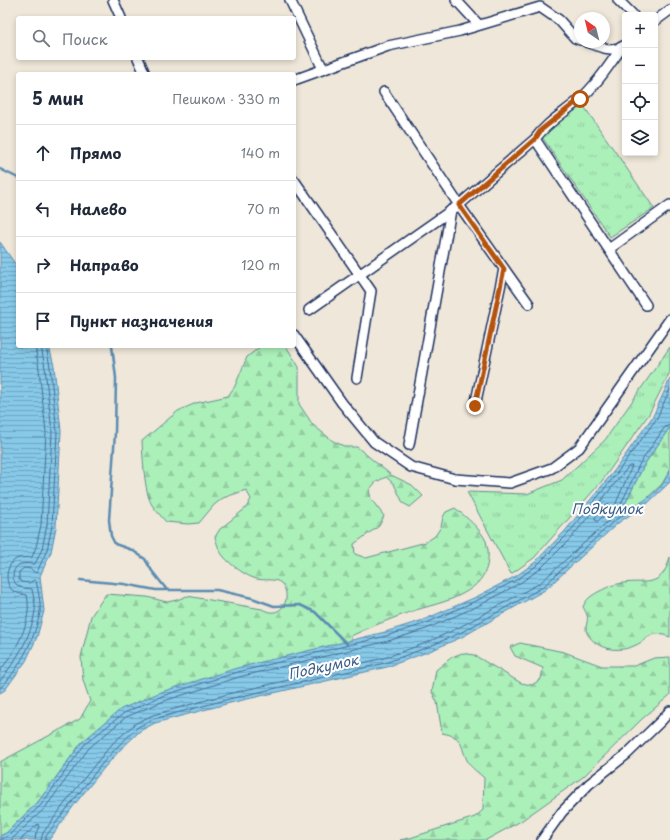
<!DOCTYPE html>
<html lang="ru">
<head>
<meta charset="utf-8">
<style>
  body { margin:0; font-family:"Playpen Sans",sans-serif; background:#f2f2f3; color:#1f2937 }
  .controls { position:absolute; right:12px; top:12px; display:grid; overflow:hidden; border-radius:4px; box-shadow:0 2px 6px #0003 }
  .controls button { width:36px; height:36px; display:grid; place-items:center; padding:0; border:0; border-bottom:1px solid #e0e1e3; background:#fff; color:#1f2937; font:20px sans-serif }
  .compass { position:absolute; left:574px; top:12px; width:36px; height:36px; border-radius:50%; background:#fff; box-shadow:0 2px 6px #0003; rotate:325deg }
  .stop { position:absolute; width:12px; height:12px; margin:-9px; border:3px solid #b45309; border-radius:50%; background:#fff }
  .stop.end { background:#b45309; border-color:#fff; box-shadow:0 1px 4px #0008 }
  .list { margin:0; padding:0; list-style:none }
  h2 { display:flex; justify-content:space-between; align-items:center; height:52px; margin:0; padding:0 16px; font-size:17px }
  h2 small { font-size:13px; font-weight:400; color:#747a83 }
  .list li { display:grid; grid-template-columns:26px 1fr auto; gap:12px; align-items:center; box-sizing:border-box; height:56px; padding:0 16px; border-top:1px solid #e0e1e3 }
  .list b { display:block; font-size:15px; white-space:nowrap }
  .list em { font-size:13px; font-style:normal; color:#747a83 }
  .icon { flex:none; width:22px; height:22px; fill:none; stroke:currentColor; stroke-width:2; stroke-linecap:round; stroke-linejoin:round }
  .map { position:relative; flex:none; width:670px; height:840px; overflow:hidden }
  .search { position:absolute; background:#fff; box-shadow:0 2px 6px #0003; left:16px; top:16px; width:280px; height:44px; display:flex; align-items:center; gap:10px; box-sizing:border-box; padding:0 14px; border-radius:4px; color:#747a83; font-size:15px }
  .panel { position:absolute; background:#fff; box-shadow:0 2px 6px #0003; left:16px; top:72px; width:280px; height:276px; border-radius:4px }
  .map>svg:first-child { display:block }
</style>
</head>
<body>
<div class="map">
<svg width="670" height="840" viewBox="0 0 670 840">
  <defs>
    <pattern id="grass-tufts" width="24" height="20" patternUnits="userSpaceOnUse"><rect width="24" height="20" fill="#abefb9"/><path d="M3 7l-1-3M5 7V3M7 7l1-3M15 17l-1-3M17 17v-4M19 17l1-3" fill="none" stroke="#93cda1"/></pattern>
    <pattern id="forest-firs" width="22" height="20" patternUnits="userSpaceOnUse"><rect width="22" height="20" fill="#abefb9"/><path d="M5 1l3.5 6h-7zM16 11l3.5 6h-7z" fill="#93cda1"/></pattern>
    <pattern id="water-rules" width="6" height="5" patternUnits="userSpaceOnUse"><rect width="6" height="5" fill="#87c9e8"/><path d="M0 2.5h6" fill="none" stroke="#6ea4bf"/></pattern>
  </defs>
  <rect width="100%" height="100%" fill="#efe7d9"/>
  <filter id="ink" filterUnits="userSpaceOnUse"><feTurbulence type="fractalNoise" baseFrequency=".025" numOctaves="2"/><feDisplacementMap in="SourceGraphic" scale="8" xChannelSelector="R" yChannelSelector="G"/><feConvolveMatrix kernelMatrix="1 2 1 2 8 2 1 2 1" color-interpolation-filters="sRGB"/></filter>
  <g filter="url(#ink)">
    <path fill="url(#grass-tufts)" stroke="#638f8c" d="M583 105 654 208 610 237 540 134Z
      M670 347V372L649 414 602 481 534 558 511 574 467 492 527 494 562 480 605 440Z"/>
    <path fill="url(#forest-firs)" stroke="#638f8c" d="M261 346H286L299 367V404L313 425 333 441 346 447H357L391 475 412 485 423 496 410 507 403 503 394 484 386 477 376 482 369 490 371 499 384 516 379 526 354 544 355 554 366 558 426 542 435 536 441 527 443 517 446 512 455 508C467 518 479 527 486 541 487 544 487 547 488 550 490 571 480 585 462 594 446 603 427 606 410 612 390 619 370 627 351 636V641L288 656 82 742 38 802 6 833 0 836V762L80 719 90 701 83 680 81 657 91 616 106 594 147 597 167 602 177 600 187 596 262 609C264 610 268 612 270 612 286 614 291 593 281 583 275 578 265 581 257 579 247 577 231 565 224 557 219 551 217 544 215 537L220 529 246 508 251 499 246 490 223 498 214 505 199 523 188 524 166 522C162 517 156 511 152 505 144 492 143 457 142 441L178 411 196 403 228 396 235 386 247 357Z
      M670 427V470L662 484 644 501 629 508 624 506 644 465Z
      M670 557V637C665 635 657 633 652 635 646 637 642 643 636 645 620 653 597 651 587 633 584 627 589 621 587 615 586 612 584 609 583 607 586 599 591 596 598 592 604 589 611 585 618 584 643 578 661 592 670 557Z
      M520 643 564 652 602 666H634L654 658 670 657V695L642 719 583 777 521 821 486 840H400L410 838 475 817 483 810 484 778C479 773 471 768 468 762 459 745 465 737 442 733L437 702 432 692 436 670 452 657 462 653 474 655 521 683 532 685 541 679 543 668 515 656 510 647Z"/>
    <path fill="url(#water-rules)" stroke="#5c8bb1" d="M0 242 18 268V346H49L54 366 61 431 56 527 51 552 40 576 44 611 37 637 26 661 5 690 0 693Z
      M670 379V427L644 465 624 506C636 510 655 493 662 485 665 481 667 475 670 470V482L648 503 618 523 545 590 462 637 430 651 387 667 230 703 155 723 140 731 120 750 104 768 75 804 49 840H0V836L6 833 38 802 82 742 121 709 161 692 237 668 385 632 423 620 476 597 516 576 534 563 565 531 614 471 653 416Z"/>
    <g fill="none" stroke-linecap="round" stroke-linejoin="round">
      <path stroke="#466d95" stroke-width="1" d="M608 504 610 506V510L598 521H596L595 518Z
        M0 671C16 650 33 622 27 595 22 594 17 594 12 590 4 582 6 565 16 559 21 557 27 558 32 557L36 547 41 525 46 432 39 369 35 346
        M0 681C16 660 31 638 35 611 36 605 33 596 32 589 28 588 21 589 17 585 10 579 13 565 22 564 26 563 31 564 35 564L42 549 47 525 52 432 45 368 41 346
        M0 688C18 672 36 636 40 612 41 603 38 590 36 581L34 580 29 583 21 582 19 579V572L24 568 31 569 35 573 37 572 47 550 52 526 57 432 50 367 46 346
        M0 840 8 836 41 805 85 744 124 713 162 696 238 672 386 636 424 624 478 600 518 579 536 566 568 534 617 473 657 418 670 389
        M11 840 45 808 89 748 126 717 164 701 239 677 388 641 426 629 480 605 520 583 540 569 572 537 629 466H632L616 503 617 513 540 583 458 628 426 643 384 658 228 694 153 715 136 723 113 743 97 762 68 799 43 833 41 840
        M20 840 38 824 39 827 36 833 35 840
        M46 840V836L72 802 101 765 117 747 138 727 154 719 229 699 385 663 428 647 460 633 543 587 615 520 625 514V511L621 508V504L640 463 665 427 670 425"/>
      <path stroke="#5c8bb1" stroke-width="2.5" d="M0 169 18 178
        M112 346 116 378 115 433 109 520 111 536 115 544 132 550 145 559 152 571 167 590
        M80 580 124 584 156 590H217L252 598 274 606 300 605 315 612 347 644"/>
      <g stroke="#1b2f5e" stroke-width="12">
        <path id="minor" d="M113 0 121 18
          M290 0 323 69
          M456 0 479 25
          M618 0 633 15
          M655 21 670 10
          M586 42C598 46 614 54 625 45
          M622 47C610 64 595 87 579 100 564 113 546 123 535 139L646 305
          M138 58 145 74
          M294 80 388 46 460 31 540 7 559 20 575 38 580 40
          M384 92 459 205 529 304
          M294 180 371 291 357 378
          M609 249 670 205
          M309 310 459 205 535 139
          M294 335 342 403 374 442 411 467 455 479 510 483 552 468 579 448 670 319
          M475 406 504 269
          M409 445 451 210
          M542 840 562 812 589 784 627 754 661 721 670 711"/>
      </g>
      <use href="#minor" stroke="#fff" stroke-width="9"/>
    </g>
  </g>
  <g fill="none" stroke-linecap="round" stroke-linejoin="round" filter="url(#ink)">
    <path stroke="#b45309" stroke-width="5" d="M475 406 504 269 459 205 535 139 541 130 580 99"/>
  </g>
  <g text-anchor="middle" stroke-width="4" stroke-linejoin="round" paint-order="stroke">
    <g font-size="14" font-style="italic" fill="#3b5d87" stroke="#fff">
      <text x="607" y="514">Подкумок</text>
      <text transform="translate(323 667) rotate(-12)" y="5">Подкумок</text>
    </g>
  </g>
</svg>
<div class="controls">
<button>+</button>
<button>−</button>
<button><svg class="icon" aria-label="locate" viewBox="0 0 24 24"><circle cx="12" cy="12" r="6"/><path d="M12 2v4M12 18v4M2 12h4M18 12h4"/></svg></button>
<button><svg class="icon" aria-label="layers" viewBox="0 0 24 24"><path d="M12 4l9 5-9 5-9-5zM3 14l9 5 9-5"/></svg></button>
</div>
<svg class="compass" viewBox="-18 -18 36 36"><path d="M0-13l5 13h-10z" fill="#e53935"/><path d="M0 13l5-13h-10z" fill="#747a83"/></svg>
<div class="stop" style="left:580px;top:99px"></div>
<div class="stop end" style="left:475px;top:406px"></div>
<div class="search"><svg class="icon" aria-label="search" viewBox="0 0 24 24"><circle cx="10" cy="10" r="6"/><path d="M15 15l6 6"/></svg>Поиск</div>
<section class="panel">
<h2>5 мин<small>Пешком · 330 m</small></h2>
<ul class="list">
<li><svg class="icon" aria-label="ahead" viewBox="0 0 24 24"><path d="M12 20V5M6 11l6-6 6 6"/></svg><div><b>Прямо</b></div><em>140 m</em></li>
<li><svg class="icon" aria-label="left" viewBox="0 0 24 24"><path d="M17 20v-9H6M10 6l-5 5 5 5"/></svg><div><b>Налево</b></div><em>70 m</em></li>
<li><svg class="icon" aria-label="right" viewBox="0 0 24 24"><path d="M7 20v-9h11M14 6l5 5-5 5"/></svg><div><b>Направо</b></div><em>120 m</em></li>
<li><svg class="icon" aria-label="arrive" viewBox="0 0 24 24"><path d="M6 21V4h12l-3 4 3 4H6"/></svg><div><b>Пункт назначения</b></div></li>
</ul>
</section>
</div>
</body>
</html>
